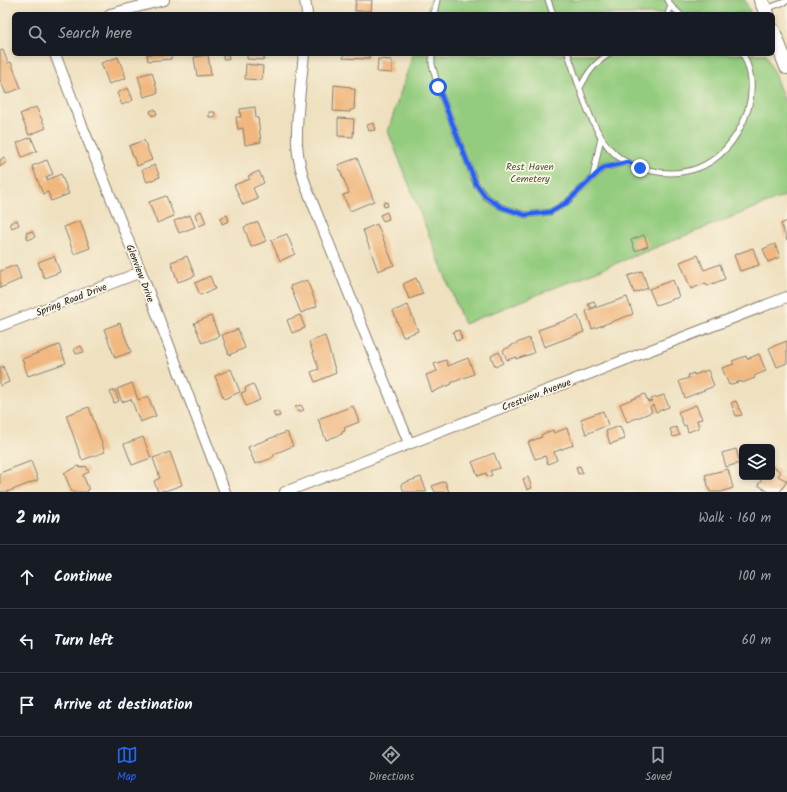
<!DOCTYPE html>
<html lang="en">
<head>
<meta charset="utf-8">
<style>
  body { margin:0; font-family:Kalam,sans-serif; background:#242831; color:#f1f3f6 }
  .controls { position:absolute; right:12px; bottom:12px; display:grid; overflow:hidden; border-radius:6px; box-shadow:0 2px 6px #0003 }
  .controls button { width:36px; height:36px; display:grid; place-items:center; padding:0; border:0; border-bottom:1px solid #363941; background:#171b24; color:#f1f3f6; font:20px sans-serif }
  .stop { position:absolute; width:12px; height:12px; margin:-9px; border:3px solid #2563eb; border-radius:50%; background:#fff }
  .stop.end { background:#2563eb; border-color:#fff; box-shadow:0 1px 4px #0008 }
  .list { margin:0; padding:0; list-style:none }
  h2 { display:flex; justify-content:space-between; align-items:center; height:52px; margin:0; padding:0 16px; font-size:17px }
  h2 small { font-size:13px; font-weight:400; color:#9ea1a6 }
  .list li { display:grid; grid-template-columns:26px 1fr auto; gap:12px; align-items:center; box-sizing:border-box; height:64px; padding:0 16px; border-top:1px solid #363941 }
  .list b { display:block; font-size:15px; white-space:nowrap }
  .list em { font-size:13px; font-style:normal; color:#9ea1a6 }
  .icon { flex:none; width:22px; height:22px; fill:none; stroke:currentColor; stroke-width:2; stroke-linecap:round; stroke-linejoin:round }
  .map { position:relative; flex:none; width:787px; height:492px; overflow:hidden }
  .search { position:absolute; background:#171b24; box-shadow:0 2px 6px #0003; left:12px; right:12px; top:12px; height:44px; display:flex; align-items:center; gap:10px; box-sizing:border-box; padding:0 14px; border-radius:6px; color:#9ea1a6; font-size:15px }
  .sheet { height:244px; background:#171b24 }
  nav { display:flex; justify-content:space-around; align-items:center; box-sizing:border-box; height:56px; border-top:1px solid #363941; background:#171b24; font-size:11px; color:#9ea1a6 }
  nav a { display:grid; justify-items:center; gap:2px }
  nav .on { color:#2563eb }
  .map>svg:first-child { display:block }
</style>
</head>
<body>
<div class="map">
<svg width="787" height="492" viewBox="0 0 787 492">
  <rect width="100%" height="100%" fill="#fcf5e5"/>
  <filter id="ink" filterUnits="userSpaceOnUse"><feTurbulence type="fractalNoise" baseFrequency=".025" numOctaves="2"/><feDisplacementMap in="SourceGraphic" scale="8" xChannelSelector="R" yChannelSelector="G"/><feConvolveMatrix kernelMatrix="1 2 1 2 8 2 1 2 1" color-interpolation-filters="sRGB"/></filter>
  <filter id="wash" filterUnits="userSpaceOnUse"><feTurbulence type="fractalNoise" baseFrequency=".012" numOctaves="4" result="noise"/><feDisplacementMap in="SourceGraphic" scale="16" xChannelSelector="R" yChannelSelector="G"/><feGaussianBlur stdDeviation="0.9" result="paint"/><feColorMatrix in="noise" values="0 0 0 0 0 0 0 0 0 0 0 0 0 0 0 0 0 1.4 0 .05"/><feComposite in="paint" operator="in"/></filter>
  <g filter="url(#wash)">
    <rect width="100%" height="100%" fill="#efe1c0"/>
    <path fill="#94cc7f" stroke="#58744e" d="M431 0H745L751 14H426Z
      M413 54H766L787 107V195L464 324 388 131Z"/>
    <g id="blocks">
      <path fill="#f1b77f" d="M356 0H372L371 11H355Z
        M3 50 8 63 11 62 21 88 6 94 0 80V51Z
        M147 54H171V59L148 61Z
        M223 54H228L229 59H223Z
        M247 54H264V60L247 59Z
        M344 54H369V58H364V59L343 58Z
        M208 55 211 75 197 76 194 57Z
        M118 57 126 78 109 84 101 63Z
        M378 59 392 60V73L377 72Z
        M246 64 263 66 262 80 245 79Z
        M152 72 158 93 144 97 138 76Z
        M334 85 351 87V89H355L354 110H350V112L333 111Z
        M128 88 133 100 122 105 117 93Z
        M36 107 46 128 29 135 20 114Z
        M255 107 256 118H258L261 142 245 145 243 128 238 129 236 117H241L240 109Z
        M155 109 157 114 152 116 150 111Z
        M209 112H215V117H209Z
        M338 118 354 119 353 137 338 136Z
        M373 123 375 130 369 131 367 125Z
        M31 137 37 151 22 157 17 143Z
        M144 140 152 160 137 166 129 146Z
        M4 157 7 162 0 167V160Z
        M357 158 374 201 350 211 343 195 349 193 338 165Z
        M47 160 53 174 46 177 47 180 61 174 69 194 51 201 48 192 43 194 32 166Z
        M155 165 160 177 147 182 142 170Z
        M259 171 264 183 253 188 258 199 243 205 234 185 250 179 248 176Z
        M166 196 174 216 157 223 149 202Z
        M387 202 388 206 384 207 383 203Z
        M201 211 206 223 199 226 195 214Z
        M387 212 389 219 383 221 380 215Z
        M190 215 195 227 179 233 174 221Z
        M227 215 229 221 222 224 220 218Z
        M17 220 19 225 12 228 10 223Z
        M80 221 90 248 74 254 64 227Z
        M787 221V240L781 224Z
        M258 222 266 241 251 247 244 227Z
        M377 224 394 265 378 271 363 230Z
        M32 231 35 237 28 240 26 233Z
        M287 234 295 254 280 261 271 240Z
        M644 235 648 246 635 251 631 240Z
        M775 244 780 257 768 262 763 249Z
        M753 248 759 265 740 271 734 255Z
        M698 255 704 270 720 264 725 279 707 286 706 283 691 289 680 262Z
        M54 256 60 272 44 278 38 262Z
        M187 256 195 276 178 282 171 262Z
        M16 265 21 279 0 288V271Z
        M642 271 648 288 634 293 628 276Z
        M210 276 215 289 200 295 195 283Z
        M416 278 423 294 409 299 403 284Z
        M307 280 317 306 301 313 290 286Z
        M673 280 679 297 656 305 649 289Z
        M627 297 633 314 592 329 586 311Z
        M594 301 596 306 590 308 588 303Z
        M408 305 418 331 403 337 393 311Z
        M300 315 305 328 292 333 287 320Z
        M211 316 219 336 202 343 194 323Z
        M578 316 584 332 544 347 538 330Z
        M120 323 131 352 115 358 104 329Z
        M238 329 245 348 229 355 222 335Z
        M459 330 462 339 456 341 453 332Z
        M325 336 336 373 315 382 311 372 319 369 309 342Z
        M529 338 534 353 516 359V357L507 360 503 350 512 346V345Z
        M787 341V363L777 367 769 348Z
        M59 345 66 363 28 376 22 359Z
        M81 346 84 352 76 354 74 349Z
        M499 352 503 363 495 367 491 356Z
        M759 354 766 371 754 376 755 378 742 383 741 381 729 385 722 368 734 364 732 361 746 356 747 359Z
        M468 358 474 374 451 383 452 384 432 392 426 375 437 371 434 364 446 360 448 366Z
        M3 366 9 382 0 386V368Z
        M231 369 240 392 224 399 215 376Z
        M708 370 714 386 685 398 679 381 689 378 688 375 694 373V375Z
        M132 383 138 400 148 396 156 416 140 422 131 399 122 402 117 389Z
        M253 384 260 400 246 406 241 393 246 391 245 388Z
        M115 390 119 401 114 403 110 392Z
        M645 394 648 402 652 401 651 399 664 395 669 407 656 412 653 405 650 407 652 412 627 422 620 404Z
        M736 401 742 415 736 416 731 403Z
        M301 405 304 410 298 412 295 407Z
        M696 405 702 419 697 420 699 428 688 432 686 425 684 426 678 412Z
        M353 406 359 422 344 428 345 431 342 432V434L326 440 318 419Z
        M89 407 105 452 82 460 66 415Z
        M278 411 280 416 275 417 273 412Z
        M603 411 608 425 586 434 581 419Z
        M620 426 625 439 610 444 606 431Z
        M676 427 680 435 673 437 670 429Z
        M567 428 573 445 554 452 557 460 548 464 545 456 535 459 528 442 542 437 541 435 553 430 554 433Z
        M287 432 293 446 274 454V456L270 459 255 464 248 447Z
        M143 437 151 458 132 465 124 444Z
        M736 449 740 463 726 467 722 453Z
        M170 452 182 485 165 491V490L158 492 154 481 160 478 153 458Z
        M494 453 500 468 490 471 492 475 487 477 486 473 478 476 472 462Z
        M31 461 38 480 7 492H0V473Z
        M79 466 80 468 86 466 89 472 83 475 89 490 87 491V492H72L64 473Z
        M580 466 583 473 578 474 576 467Z
        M772 466 781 472 778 476 787 481 780 492H769L758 485 763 477H772Z
        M728 469 733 488 721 492H710L705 475Z
        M421 477 427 492H404L401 484Z
        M528 477 532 488 527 490 523 479Z
        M445 481 449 492H435L432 486Z"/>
    </g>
  </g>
  <g filter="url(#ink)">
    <use href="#blocks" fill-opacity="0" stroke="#867e6e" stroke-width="1"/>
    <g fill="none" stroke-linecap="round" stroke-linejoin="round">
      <g stroke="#867e6e" stroke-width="7">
        <path id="lane" d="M548 0 553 14
          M668 0 671 6 680 14
          M766 9 787 1
          M434 14 437 0
          M668 14 671 6
          M432 54V64L438 87 476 184 485 196 501 207 525 215 550 212 566 203 603 168 628 162
          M568 54C579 84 591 133 615 154 623 162 637 167 648 170 664 174 682 174 698 168 731 155 754 114 751 80 750 71 747 62 743 54
          M580 88C588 72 594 64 609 54
          M593 176 601 137"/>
      </g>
      <g stroke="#867e6e" stroke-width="12">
        <path id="street" d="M305 0 307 14
          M110 14 164 0
          M55 54 81 123 141 272 225 492
          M304 54C301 84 296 114 297 144 298 159 302 175 307 189L409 443
          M0 326 141 272
          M285 492 787 297"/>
      </g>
      <g stroke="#867e6e" stroke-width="16">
        <path id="secondary" d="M761 0 767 14
          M773 31 787 67"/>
      </g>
      <use href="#lane" stroke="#fff" stroke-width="5"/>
      <use href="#street" stroke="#fff" stroke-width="10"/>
      <use href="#secondary" stroke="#fff" stroke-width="14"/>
    </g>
  </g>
  <g fill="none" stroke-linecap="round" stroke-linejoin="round" filter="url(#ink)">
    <path stroke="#2563eb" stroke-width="5" d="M438 87 476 184 485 196 501 207 525 215 550 212 566 203 603 168 628 162 640 168"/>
  </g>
  <g text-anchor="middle" stroke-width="3.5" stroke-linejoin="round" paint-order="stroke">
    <g font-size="10" fill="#465a3f" stroke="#fcf5e5">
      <text x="530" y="170">Rest Haven<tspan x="530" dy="12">Cemetery</tspan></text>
    </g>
    <g font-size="10" fill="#1c1c1c" stroke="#fcf5e5">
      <text transform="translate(141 273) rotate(69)" y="4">Glenview Drive</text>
      <text transform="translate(71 299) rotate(-21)" y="4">Spring Road Drive</text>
      <text transform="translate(536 394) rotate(-21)" y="4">Crestview Avenue</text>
    </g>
  </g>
</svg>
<div class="controls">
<button><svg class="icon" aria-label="layers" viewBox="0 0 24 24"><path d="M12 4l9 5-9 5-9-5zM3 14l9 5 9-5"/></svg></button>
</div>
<div class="stop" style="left:438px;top:87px"></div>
<div class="stop end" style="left:640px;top:168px"></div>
<div class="search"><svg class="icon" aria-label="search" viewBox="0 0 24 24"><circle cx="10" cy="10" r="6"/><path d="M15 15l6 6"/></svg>Search here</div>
</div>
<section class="sheet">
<h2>2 min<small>Walk · 160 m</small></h2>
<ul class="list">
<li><svg class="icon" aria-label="ahead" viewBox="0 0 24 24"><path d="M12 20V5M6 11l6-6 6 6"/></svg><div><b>Continue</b></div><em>100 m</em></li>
<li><svg class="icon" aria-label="left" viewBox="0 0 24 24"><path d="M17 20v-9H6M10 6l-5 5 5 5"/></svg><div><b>Turn left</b></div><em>60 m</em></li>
<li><svg class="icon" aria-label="arrive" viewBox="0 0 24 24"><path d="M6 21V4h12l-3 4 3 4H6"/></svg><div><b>Arrive at destination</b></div></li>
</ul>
</section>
<nav>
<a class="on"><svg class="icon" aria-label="map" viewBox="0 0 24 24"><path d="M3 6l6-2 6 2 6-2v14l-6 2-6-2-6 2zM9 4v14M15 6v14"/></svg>Map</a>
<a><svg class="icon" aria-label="directions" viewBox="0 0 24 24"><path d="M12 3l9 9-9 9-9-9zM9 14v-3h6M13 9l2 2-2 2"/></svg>Directions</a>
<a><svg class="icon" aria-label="saved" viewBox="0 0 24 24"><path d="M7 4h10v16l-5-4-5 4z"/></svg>Saved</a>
</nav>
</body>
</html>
